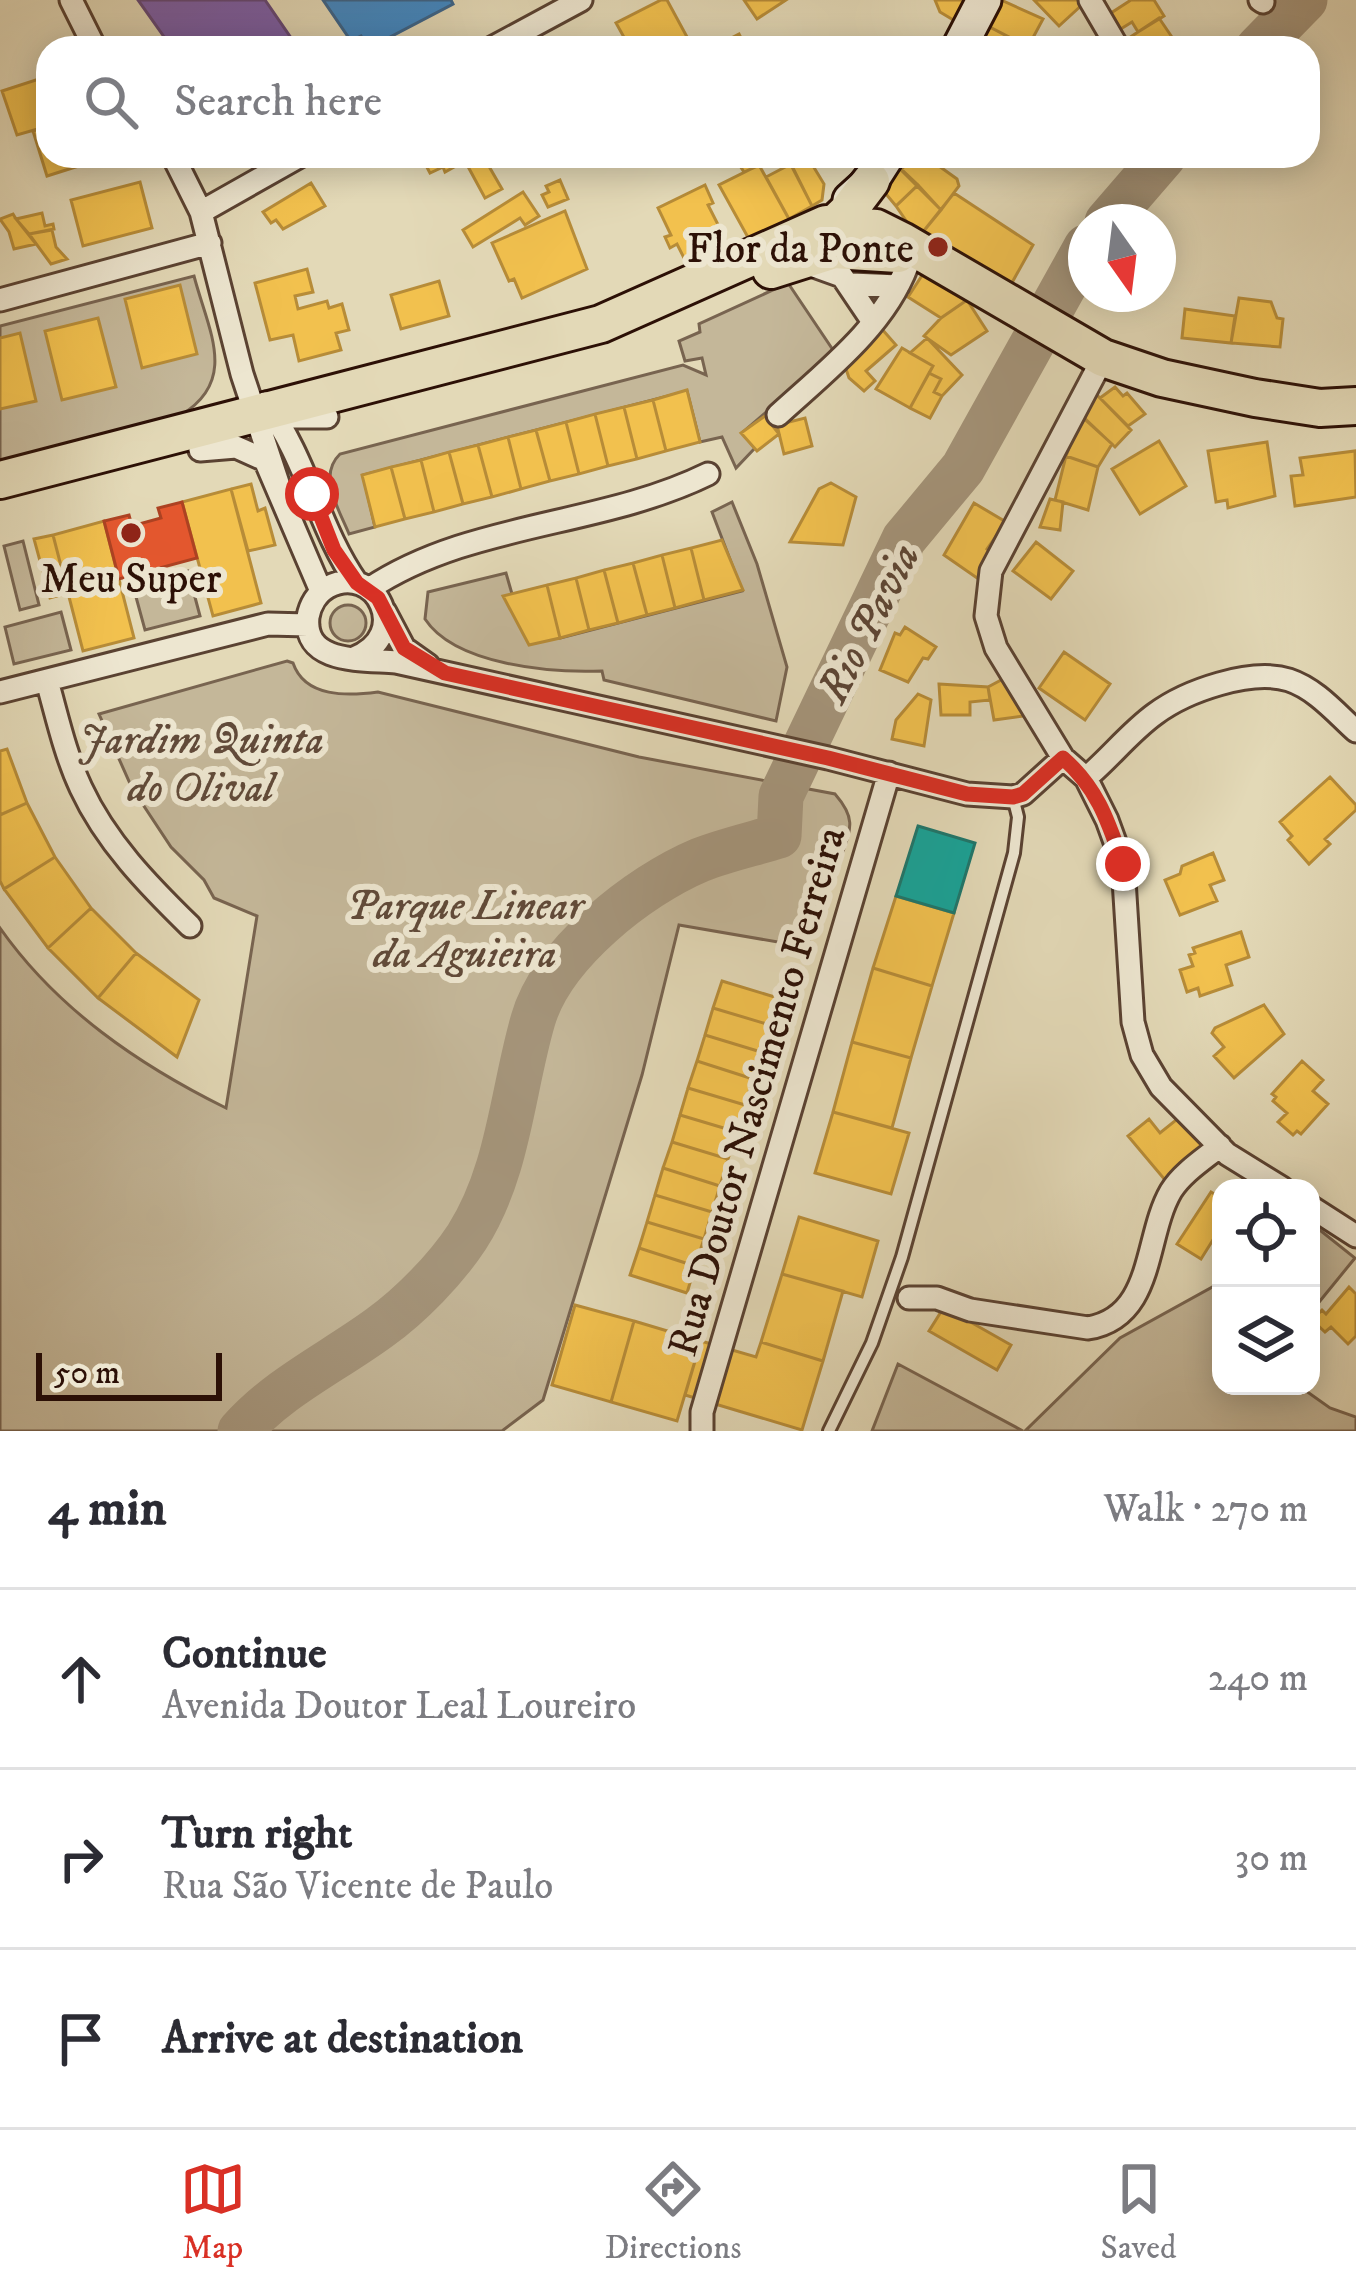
<!DOCTYPE html>
<html lang="en">
<head>
<meta charset="utf-8">
<style>
  body { margin:0; font-family:"IM FELL DW Pica",serif; background:#f2f2f3; color:#2b2b33 }
  .controls { position:absolute; right:36px; bottom:36px; display:grid; overflow:hidden; border-radius:24px; box-shadow:0 6px 30px #0003 }
  .controls button { width:108px; height:108px; display:grid; place-items:center; padding:0; border:0; border-bottom:3px solid #e1e1e2; background:#fff; color:#2b2b33; font:60px sans-serif }
  .compass { position:absolute; left:1068px; top:204px; width:108px; height:108px; border-radius:50%; background:#fff; box-shadow:0 6px 30px #0003; rotate:166deg }
  .scale { position:absolute; left:36px; bottom:30px; width:186px; box-sizing:border-box; padding-left:12px; border:6px solid #2c1006; border-top:0; font-size:33px; line-height:42px; white-space:nowrap; color:#2c1006; -webkit-text-stroke:9px #ede6d0; paint-order:stroke }
  .stop { position:absolute; width:36px; height:36px; margin:-27px; border:9px solid #d93025; border-radius:50%; background:#fff }
  .stop.end { background:#d93025; border-color:#fff; box-shadow:0 3px 12px #0008 }
  .list { margin:0; padding:0; list-style:none }
  h2 { display:flex; justify-content:space-between; align-items:center; height:156px; margin:0; padding:0 48px; font-size:51px }
  h2 small { font-size:39px; font-weight:400; color:#7c7c81 }
  .list li { display:grid; grid-template-columns:78px 1fr auto; gap:36px; align-items:center; box-sizing:border-box; height:180px; padding:0 48px; border-top:3px solid #e1e1e2 }
  .list b { display:block; font-size:45px; white-space:nowrap }
  .list p { margin:0; font-size:39px; white-space:nowrap; color:#7c7c81 }
  .list em { font-size:39px; font-style:normal; color:#7c7c81 }
  .icon { flex:none; width:66px; height:66px; fill:none; stroke:currentColor; stroke-width:2; stroke-linecap:round; stroke-linejoin:round }
  .map { position:relative; flex:none; width:1356px; height:1431px; overflow:hidden }
  .search { position:absolute; background:#fff; box-shadow:0 6px 30px #0003; left:36px; right:36px; top:36px; height:132px; display:flex; align-items:center; gap:30px; box-sizing:border-box; padding:0 42px; border-radius:36px; color:#7c7c81; font-size:45px }
  .sheet { height:696px; background:#fff }
  nav { display:flex; justify-content:space-around; align-items:center; box-sizing:border-box; height:168px; border-top:3px solid #e1e1e2; background:#fff; font-size:33px; color:#7c7c81 }
  nav a { display:grid; justify-items:center; gap:6px }
  nav .on { color:#d93025 }
  .map>svg:first-child { display:block }
</style>
</head>
<body>
<div class="map">
<svg width="1356" height="1431" viewBox="0 0 1356 1431">
  <rect width="100%" height="100%" fill="#e3d9b7"/>
  <filter id="stains"><feTurbulence type="fractalNoise" baseFrequency=".00167" numOctaves="4"/><feColorMatrix values="0 0 0 0 .2 0 0 0 0 .09 0 0 0 0 .02 0 0 0 .5 -.17"/></filter>
  <radialGradient id="worn" r=".72"><stop offset=".6" stop-color="#630" stop-opacity="0"/><stop offset="1" stop-color="#630" stop-opacity=".3"/></radialGradient>
  <path fill="#c4b799" stroke="#786450" stroke-width="3" d="M194 276C208 330 239 380 181 415L0 462V326Z
    M788 283 835 353 742 433 755 448 736 468 722 437 700 442 687 391 363 475 375 527 349 534C339 509 317 476 340 454L683 365 706 375 702 358 685 361 679 341 700 332 699 324Z
    M732 502 757 564 787 667 776 721 604 680 602 671C551 673 455 665 425 619L428 592 506 573 512 594 560 638 742 591 712 512Z
    M23 541 39 605 20 610 4 546Z
    M188 571 200 616 145 630 133 586Z
    M330 623a18 18 0 1 1 36 0a18 18 0 1 1-36 0Z
    M61 612 71 650 14 664 5 627Z
    M287 661 293 663C305 698 348 696 378 692L639 757 835 794C855 817 852 827 842 854H834L807 947 679 925 642 1075 543 1400 502 1431H0V928C57 1009 139 1065 226 1108L257 916 214 898 204 880 171 847 132 788 99 714Z
    M1311 1223 1355 1258 1311 1312Z
    M1221 1276V1386H1299L1330 1408 1356 1417V1431H1025L1120 1338 1214 1286Z
    M898 1364 1023 1431H872Z"/>
  <path fill="#f2c14e" stroke="#b78c38" stroke-width="3" d="M661 0H667L693 48H630L616 23Z
    M744 0H786L757 19Z
    M935 0H973L960 24 940 12Z
    M1001 0 1043 19 1028 47 988 26Z
    M1034 0H1081L1084 3 1059 26Z
    M1131 0H1154L1164 16 1138 32 1132 22 1119 30 1108 15Z
    M1159 18 1178 46 1127 48 1123 42Z
    M988 26 1029 48H976Z
    M739 34 746 48 752 45 754 48H712Z
    M48 76V126L17 135 2 91Z
    M48 126V156L107 157 47 176 33 131Z
    M421 156H471L472 157 445 172 443 167 430 173Z
    M471 156H483L502 189 485 198 465 161Z
    M739 156H780L744 172 735 158Z
    M796 156H807L824 184 822 200 812 206 788 159Z
    M913 156H925L957 179 959 186 941 210 901 170Z
    M791 164 812 206 789 219 766 177Z
    M759 165 790 221 750 241 719 185Z
    M898 166 918 185 896 206 881 188Z
    M560 180 568 199 548 207 542 195 549 192 546 186Z
    M140 182 152 228 83 246 71 200Z
    M311 183 325 206 283 229 276 220 271 223 263 212Z
    M705 185 713 203 708 205 732 252 691 272 677 244 670 248 665 237 671 235 658 208Z
    M918 185 941 210 918 238 896 206Z
    M523 192 539 216 525 225 520 218 473 247 463 230Z
    M954 193 1033 245 1009 288 918 238Z
    M565 211 587 269 522 298 514 279 509 281 492 243Z
    M42 213 45 226 53 224 54 229 29 234 16 219Z
    M13 214 16 219 36 244 14 249 9 232 0 219Z
    M52 230 56 247 67 259 51 264 29 234Z
    M307 269 313 292 295 296 298 309 327 301 329 308 342 304 349 330 336 333 341 350 299 361 293 335 270 340 255 283Z
    M923 274 967 300 941 318 908 297Z
    M439 281 449 316 401 329 391 295Z
    M180 285 197 354 142 368 125 299Z
    M1239 298 1271 302 1277 318 1283 319 1280 347 1231 343Z
    M967 300 987 331 951 355 924 336 941 318Z
    M1185 309 1235 316 1231 343 1182 338Z
    M98 318 116 387 62 400 45 331Z
    M881 328 896 345 866 371 875 381 864 391 849 378 844 363Z
    M20 333 36 401 0 409V338Z
    M927 338 962 375 942 396 934 392 941 379 929 373 933 366 910 353Z
    M902 348 933 366 910 408 876 389Z
    M929 373 941 379 934 392 942 396 930 418 910 408Z
    M1115 387 1123 396 1127 393 1145 414 1128 426 1100 398Z
    M687 390 700 442 666 451 653 400Z
    M1096 394 1131 430 1115 447 1078 412Z
    M653 400 666 451 637 459 624 407Z
    M624 407 637 459 608 466 595 414Z
    M595 414 608 466 579 474 566 422Z
    M765 416 779 434 757 451 741 433Z
    M1081 416 1112 444 1098 467 1066 456Z
    M805 418 812 446 784 454 777 425Z
    M566 422 579 474 550 481 536 430Z
    M536 430 550 481 521 489 508 437Z
    M508 437 521 489 492 497 478 445Z
    M1159 441 1186 486 1140 514 1112 469Z
    M1267 442 1275 496 1228 508 1227 500 1216 502 1208 451Z
    M478 445 492 497 463 504 449 452Z
    M1355 451 1356 497 1295 506 1291 476 1303 475 1300 458Z
    M449 452 463 504 434 512 421 460Z
    M1066 456 1098 467 1088 510 1055 500Z
    M421 460 434 512 405 519 391 467Z
    M391 467 405 519 375 527 362 475Z
    M831 483 856 497 843 545 790 542 819 489Z
    M251 484 258 511 265 508 275 545 248 551 231 489Z
    M231 489 261 603 213 616 182 502Z
    M1050 499 1063 502 1060 530 1040 527Z
    M974 503 1006 522 987 549 993 554 977 578 944 555Z
    M104 521 134 638 83 651 53 535Z
    M53 535 68 593 50 598 34 539Z
    M722 540 743 590 704 600 691 548Z
    M1036 542 1073 571 1051 599 1013 571Z
    M691 548 704 600 675 608 662 555Z
    M662 555 675 608 647 615 633 563Z
    M633 563 647 615 618 623 604 570Z
    M604 570 618 623 589 630 576 578Z
    M576 578 589 630 560 638 547 585Z
    M547 585 560 638 529 645 503 596Z
    M905 627 936 647 928 659 923 658 908 682 880 670 895 633 900 635Z
    M1064 652 1110 684 1085 720 1039 688Z
    M1005 678 1030 715 994 720 988 687Z
    M939 684 988 687 990 700 970 702V715H941Z
    M918 694 931 700 924 746 892 739 896 720Z
    M7 749 27 803 0 815V751Z
    M1330 777 1356 805V810L1325 839 1330 844 1309 864 1288 840 1292 836 1280 822Z
    M27 803 55 857 4 889 0 881V815Z
    M1213 853 1224 880 1210 885 1217 901 1180 915 1165 880 1180 874 1182 866Z
    M55 857 91 908 48 948 4 889Z
    M896 896 954 913 932 986 873 968Z
    M91 908 136 953 98 998 48 948Z
    M1241 932 1249 957 1226 965 1232 985 1200 996 1198 988 1187 992 1180 970 1193 966 1189 955 1195 953 1193 948Z
    M136 953 199 1000 177 1057 98 998Z
    M873 968 932 986 911 1058 852 1042Z
    M722 981 778 998 770 1025 713 1008Z
    M1264 1005 1284 1034 1234 1078 1214 1056 1224 1047 1212 1033 1215 1028Z
    M713 1008 770 1025 761 1052 705 1035Z
    M705 1035 761 1052 753 1079 697 1061Z
    M852 1042 911 1058 892 1128 833 1112Z
    M697 1061 753 1079 745 1105 688 1088Z
    M1302 1061 1323 1080 1313 1091 1328 1104 1301 1134 1297 1131 1293 1135 1278 1122 1287 1113 1273 1101 1276 1097 1272 1094Z
    M688 1088 745 1105 737 1132 680 1115Z
    M833 1112 909 1133 891 1194 815 1173Z
    M680 1115 737 1132 728 1159 672 1142Z
    M1181 1116 1206 1146 1165 1180 1128 1136 1149 1119 1160 1133Z
    M672 1142 728 1159 720 1186 663 1168Z
    M663 1168 720 1186 712 1212 655 1195Z
    M1211 1192 1221 1198V1227L1201 1259 1177 1244Z
    M655 1195 712 1212 704 1239 647 1222Z
    M799 1217 878 1241 862 1297 782 1274Z
    M647 1222 704 1239 695 1266 639 1248Z
    M639 1248 695 1266 687 1293 630 1275Z
    M782 1274 843 1291 823 1361 761 1342Z
    M1349 1287 1356 1294V1336L1348 1344 1331 1327 1325 1332 1312 1320 1322 1310 1326 1314Z
    M575 1305 634 1321 611 1402 552 1385Z
    M944 1307 1011 1345 997 1370 929 1331Z
    M634 1321 701 1341 677 1421 611 1402Z
    M701 1341 756 1357 761 1342 823 1361 802 1430 685 1395Z"/>
  <path fill="#e4572e" stroke="#ad4222" stroke-width="3" d="M182 502 197 558 119 579 104 521 129 515 132 526 161 518 158 508Z"/>
  <path fill="#7b5ea7" stroke="#634777" stroke-width="3" d="M138 0H265L298 48H172Z"/>
  <path fill="#3f88c5" stroke="#39648c" stroke-width="3" d="M323 0H451L453 4 369 48 361 36 351 41Z"/>
  <path fill="#17a398" stroke="#1d776c" stroke-width="3" d="M918 826 975 843 954 913 896 896Z"/>
  <g fill="none" stroke-linecap="round" stroke-linejoin="round">
    <path stroke="#a5957b" stroke-width="45" d="M1258 48 1305 0
      M1107 222 1164 156
      M240 1431C279 1387 331 1363 379 1328 410 1306 446 1269 467 1237 509 1171 512 1092 533 1020 552 954 638 886 700 860 725 850 753 844 779 836L781 796 904 539 963 468 1086 247"/>
    <g stroke="#5a4232" stroke-width="16">
      <path id="lane" d="M829 1431 872 1343 902 1257 1014 853 1018 817 1013 797"/>
    </g>
    <g stroke="#5a4232" stroke-width="27">
      <path id="street" d="M71 0 95 48
        M1090 0 1118 48
        M1260 0 1263 2
        M492 48 581 0
        M173 156 201 212 242 374 278 483
        M201 212 300 156
        M803 262 842 276 873 322
        M851 284 898 286
        M0 300 210 243
        M1103 358 991 571 986 616 996 648 1063 758 1086 778 1107 820 1123 864 1133 1022 1142 1055 1161 1087 1227 1154 1282 1188
        M265 403C307 458 318 528 357 583
        M778 415C825 372 884 327 907 266L901 255
        M280 417H327
        M200 450 236 447 265 460 321 591
        M369 589C469 522 600 527 708 474
        M385 612 404 648 428 665
        M354 658C413 635 376 562 328 587 317 593 310 605 308 617 303 665 365 659 396 662L828 758 967 794 1013 797 1023 794 1063 758
        M47 681C57 716 65 754 81 788 106 842 148 885 190 926
        M0 692 268 624 308 625
        M1086 778C1110 758 1130 732 1155 714 1186 691 1251 668 1289 680 1316 689 1336 713 1356 731
        M1311 1207 1356 1236
        M909 1298H937L970 1310 1088 1328C1155 1317 1144 1237 1171 1191 1182 1173 1204 1159 1220 1146
        M702 1431V1412L889 773"/>
    </g>
    <g stroke="#2c1006" stroke-width="39">
      <path id="secondary" d="M959 48 984 0
        M850 200 871 181 887 156"/>
    </g>
    <g stroke="#2c1006" stroke-width="42">
      <path id="primary" d="M826 232 849 210 871 181
        M771 270 834 250 898 254
        M0 480 601 324 826 224 876 228 902 241 1103 358 1162 378 1255 398 1320 408 1356 406"/>
    </g>
    <use href="#lane" stroke="#ede6d0" stroke-width="10"/>
    <use href="#street" stroke="#ede6d0" stroke-width="21"/>
    <use href="#secondary" stroke="#ede6d0" stroke-width="33"/>
    <use href="#primary" stroke="#e3d9b7" stroke-width="36"/>
  </g>
  <g fill="none" stroke-linecap="round" stroke-linejoin="round">
    <path stroke="#d93025" stroke-width="15" d="M312 494 334 550 357 583 378 598 404 648 445 673 828 758 967 794 1013 797 1023 794 1063 758C1098 789 1108 821 1123 864"/>
  </g>
  <g fill="#8f2418" stroke="#ede6d0" stroke-width="4.5">
    <circle cx="938" cy="247" r="12"/>
    <circle cx="131" cy="533" r="12"/>
  </g>
  <g text-anchor="middle" stroke-width="12" stroke-linejoin="round" paint-order="stroke">
    <g font-size="42" fill="#2c1006" stroke="#ede6d0" text-anchor="end">
      <text x="914" y="262">Flor da Ponte</text>
      <text x="131" y="592" text-anchor="middle">Meu Super</text>
    </g>
    <g font-size="42" font-style="italic" fill="#614a39" stroke="#ede6d0">
      <text x="201" y="753">Jardim Quinta<tspan x="201" dy="48">do Olival</tspan></text>
      <text x="465" y="919">Parque Linear<tspan x="465" dy="48">da Aguieira</tspan></text>
    </g>
    <g font-size="42" fill="#2c1006" stroke="#ede6d0">
      <text transform="translate(755 1091) rotate(-74)" y="15">Rua Doutor Nascimento Ferreira</text>
    </g>
    <g font-size="45" font-style="italic" fill="#5c4535" stroke="#ede6d0">
      <text transform="translate(867 622) rotate(-63)" y="16">Rio Pavia</text>
    </g>
  </g>
  <rect width="100%" height="100%" filter="url(#stains)"/>
  <rect width="100%" height="100%" fill="url(#worn)"/>
</svg>
<div class="controls">
<button><svg class="icon" aria-label="locate" viewBox="0 0 24 24"><circle cx="12" cy="12" r="6"/><path d="M12 2v4M12 18v4M2 12h4M18 12h4"/></svg></button>
<button><svg class="icon" aria-label="layers" viewBox="0 0 24 24"><path d="M12 4l9 5-9 5-9-5zM3 14l9 5 9-5"/></svg></button>
</div>
<svg class="compass" viewBox="-18 -18 36 36"><path d="M0-13l5 13h-10z" fill="#e53935"/><path d="M0 13l5-13h-10z" fill="#7c7c81"/></svg>
<div class="scale">50 m</div>
<div class="stop" style="left:312px;top:494px"></div>
<div class="stop end" style="left:1123px;top:864px"></div>
<div class="search"><svg class="icon" aria-label="search" viewBox="0 0 24 24"><circle cx="10" cy="10" r="6"/><path d="M15 15l6 6"/></svg>Search here</div>
</div>
<section class="sheet">
<h2>4 min<small>Walk · 270 m</small></h2>
<ul class="list">
<li><svg class="icon" aria-label="ahead" viewBox="0 0 24 24"><path d="M12 20V5M6 11l6-6 6 6"/></svg><div><b>Continue</b><p>Avenida Doutor Leal Loureiro</p></div><em>240 m</em></li>
<li><svg class="icon" aria-label="right" viewBox="0 0 24 24"><path d="M7 20v-9h11M14 6l5 5-5 5"/></svg><div><b>Turn right</b><p>Rua São Vicente de Paulo</p></div><em>30 m</em></li>
<li><svg class="icon" aria-label="arrive" viewBox="0 0 24 24"><path d="M6 21V4h12l-3 4 3 4H6"/></svg><div><b>Arrive at destination</b></div></li>
</ul>
</section>
<nav>
<a class="on"><svg class="icon" aria-label="map" viewBox="0 0 24 24"><path d="M3 6l6-2 6 2 6-2v14l-6 2-6-2-6 2zM9 4v14M15 6v14"/></svg>Map</a>
<a><svg class="icon" aria-label="directions" viewBox="0 0 24 24"><path d="M12 3l9 9-9 9-9-9zM9 14v-3h6M13 9l2 2-2 2"/></svg>Directions</a>
<a><svg class="icon" aria-label="saved" viewBox="0 0 24 24"><path d="M7 4h10v16l-5-4-5 4z"/></svg>Saved</a>
</nav>
</body>
</html>
